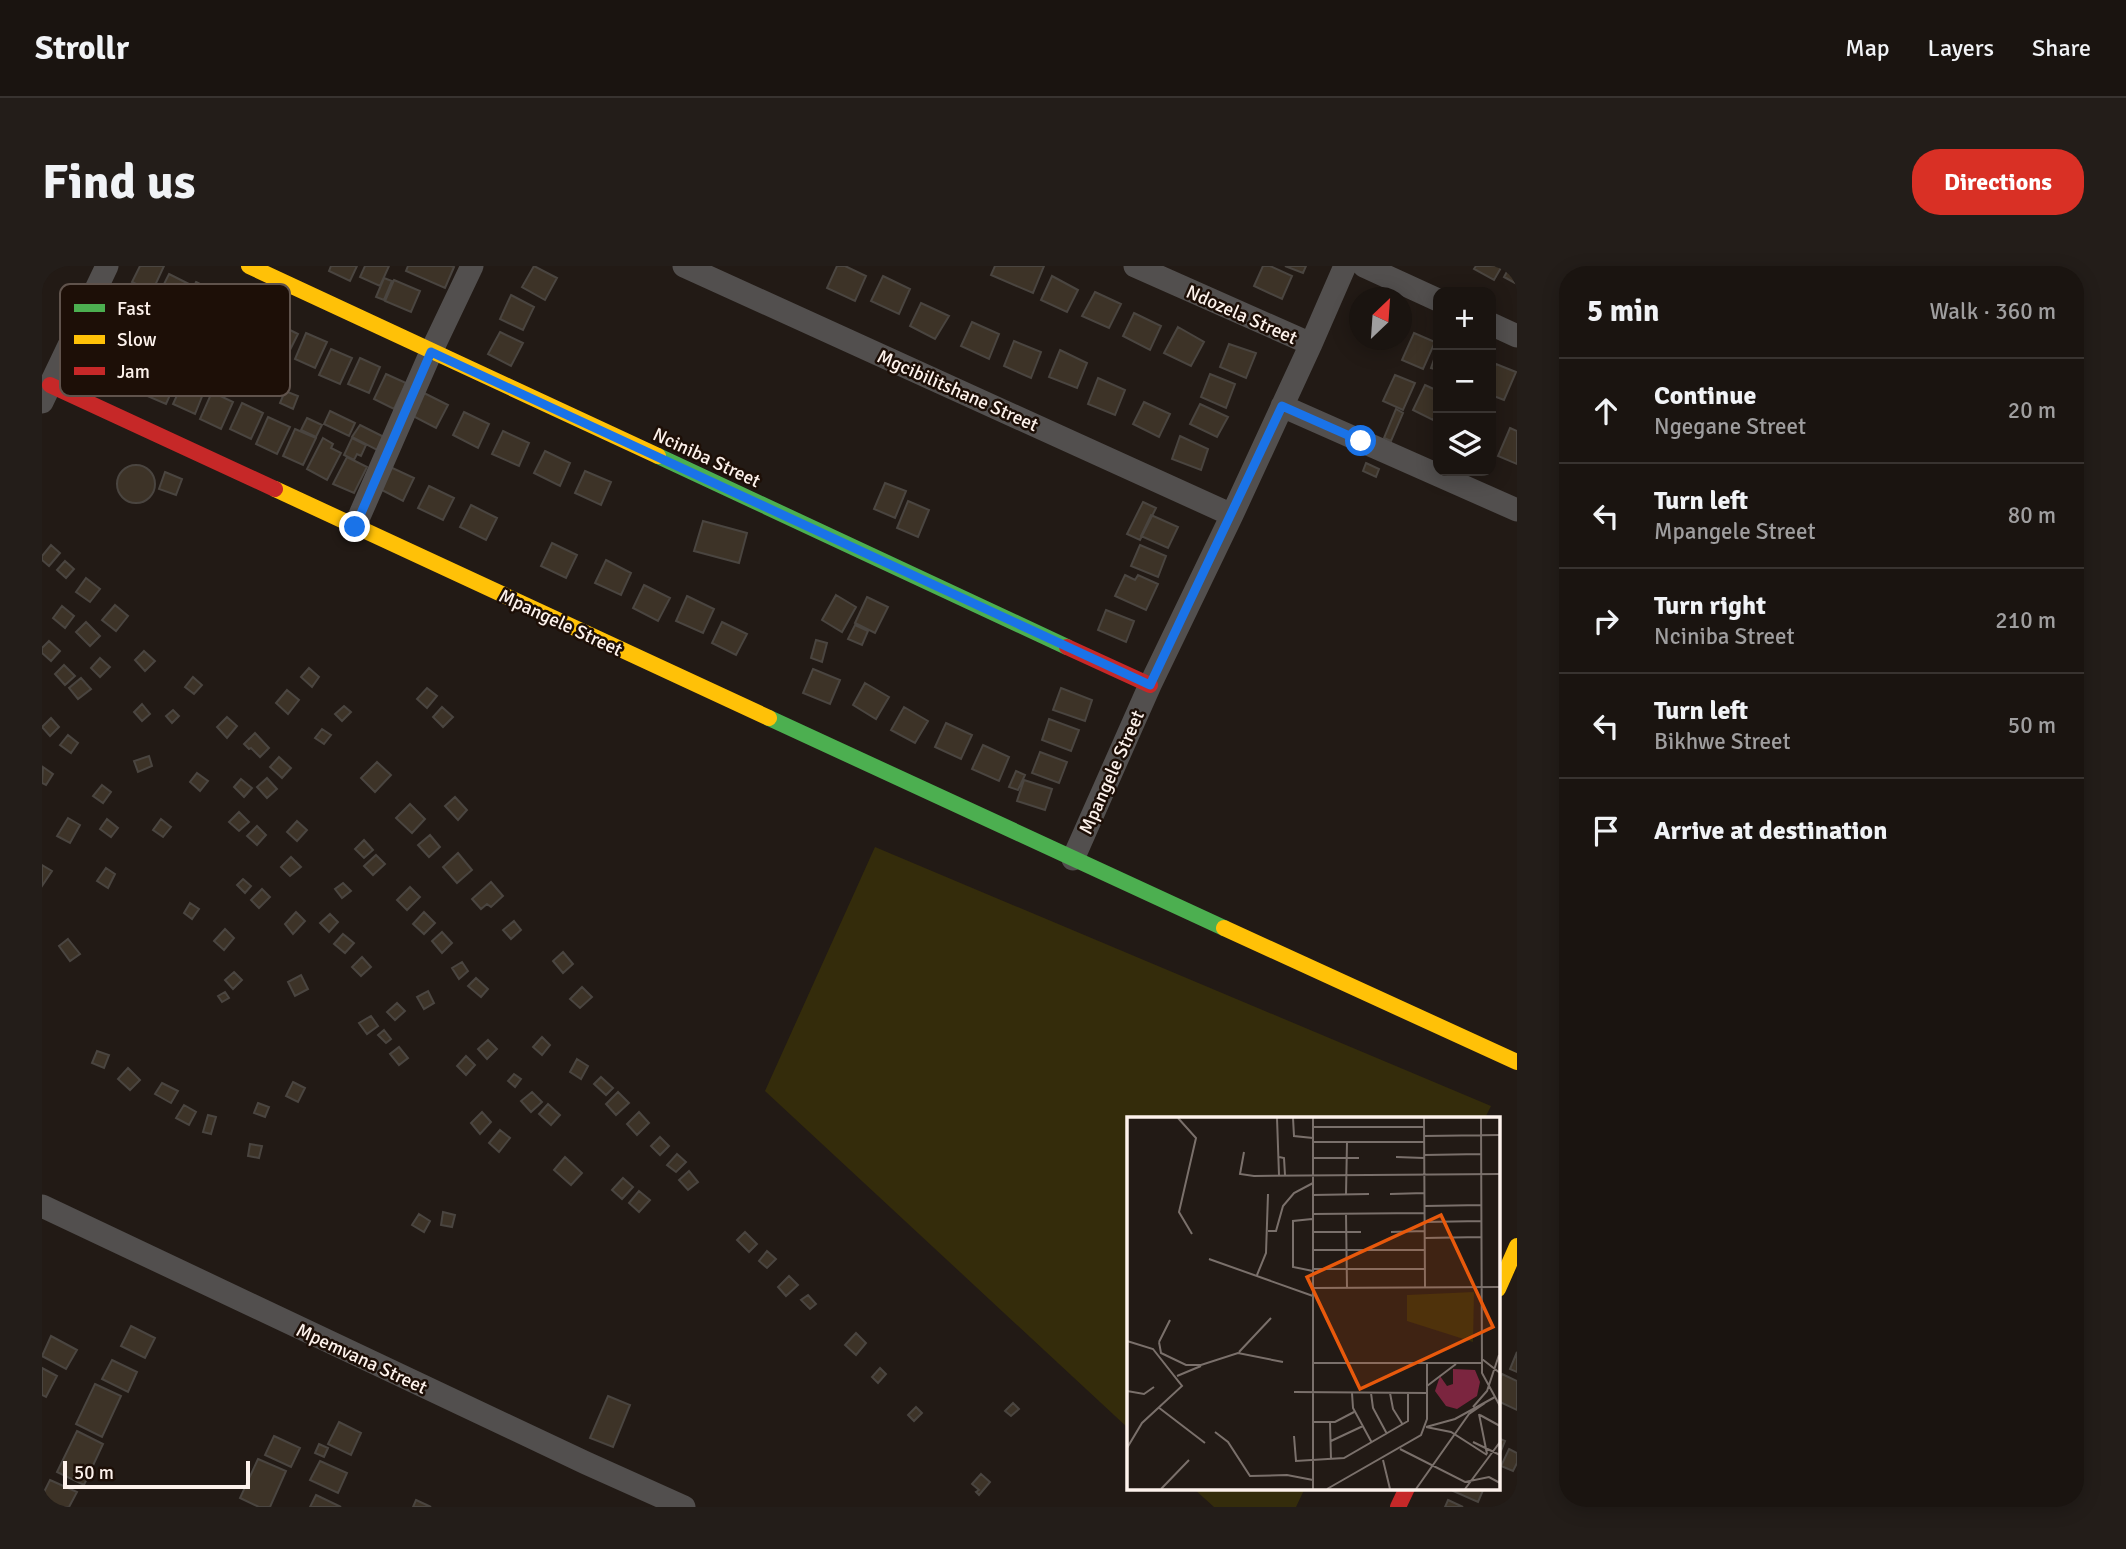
<!DOCTYPE html>
<html lang="en">
<head>
<meta charset="utf-8">
<style>
  body { margin:0; font-family:Signika,sans-serif; background:#231d19; color:#f1f3f6 }
  .controls { position:absolute; right:21px; top:21px; display:grid; overflow:hidden; border-radius:14px; box-shadow:0 4px 18px #0003 }
  .controls button { width:63px; height:63px; display:grid; place-items:center; padding:0; border:0; border-bottom:2px solid #383330; background:#1a1410; color:#f1f3f6; font:35px sans-serif }
  .compass { position:absolute; left:1307px; top:21px; width:63px; height:63px; border-radius:50%; background:#1a1410; box-shadow:0 4px 18px #0003; rotate:25deg }
  .scale { position:absolute; left:21px; bottom:18px; width:187px; box-sizing:border-box; padding-left:7px; border:4px solid #fdf2ec; border-top:0; font-size:19px; line-height:24px; white-space:nowrap; color:#fdf2ec; -webkit-text-stroke:5px #1d0f07; paint-order:stroke }
  .stop { position:absolute; width:21px; height:21px; margin:-16px; border:5px solid #1a73e8; border-radius:50%; background:#fff }
  .stop.end { background:#1a73e8; border-color:#fff; box-shadow:0 2px 7px #0008 }
  .list { margin:0; padding:0; list-style:none }
  h2 { display:flex; justify-content:space-between; align-items:center; height:91px; margin:0; padding:0 28px; font-size:30px }
  h2 small { font-size:23px; font-weight:400; color:#9f9e9f }
  .list li { display:grid; grid-template-columns:46px 1fr auto; gap:21px; align-items:center; box-sizing:border-box; height:105px; padding:0 28px; border-top:2px solid #383330 }
  .list b { display:block; font-size:26px; white-space:nowrap }
  .list p { margin:0; font-size:23px; white-space:nowrap; color:#9f9e9f }
  .list em { font-size:23px; font-style:normal; color:#9f9e9f }
  .icon { flex:none; width:38px; height:38px; fill:none; stroke:currentColor; stroke-width:2; stroke-linecap:round; stroke-linejoin:round }
  .map { position:relative; flex:none; width:1475px; height:1241px; overflow:hidden; border-radius:28px }
  header { display:flex; align-items:center; gap:42px; box-sizing:border-box; height:98px; padding:0 35px; background:#1a1410; border-bottom:2px solid #383330 }
  header strong { font-size:33px }
  nav { display:flex; gap:38px; margin-inline-start:auto; font-size:24px }
  .intro { display:flex; align-items:center; justify-content:space-between; box-sizing:border-box; height:168px; padding:0 42px }
  h1 { margin:0; font-size:49px }
  .button { padding:18px 32px; border-radius:28px; background:#d93025; color:#fff; font-size:24px; font-weight:700 }
  main { display:flex; gap:42px; padding:0 42px }
  aside { flex:1; background:#1a1410; border-radius:28px; box-shadow:0 4px 18px #0003 }
  .map>svg:first-child { display:block }
</style>
</head>
<body>
<header>
<strong>Strollr</strong>
<nav><a>Map</a><a>Layers</a><a>Share</a></nav>
</header>
<div class="intro"><h1>Find us</h1><a class="button">Directions</a></div>
<main>
<div class="map">
<svg width="1475" height="1241" viewBox="0 0 1475 1241">
  <rect width="100%" height="100%" fill="#221a15"/>
  <path fill="#342c0b" d="M833 581 1449 840 1443 852H1086V1162L723 825Z
    M1151 1222H1263L1254 1241H1172Z"/>
  <path fill="#3d3327" stroke="#4a4540" stroke-width="2" d="M98 0H122L110 26 90 16Z
    M289 0H315L308 15 287 5Z
    M323 0H347L338 20 318 11Z
    M366 0H409L412 1 403 22 364 5Z
    M492 0 515 12 503 34 480 21Z
    M795 0H803L824 10 813 35 785 22Z
    M953 0H1002L991 27 949 9Z
    M1221 0H1228L1250 10 1240 33 1212 20Z
    M1243 0H1264L1261 7Z
    M1434 0H1460L1452 14 1432 3Z
    M1468 0H1475V18L1462 11Z
    M127 8 147 18 135 42 115 32Z
    M841 10 868 23 857 48 829 35Z
    M1010 10 1036 24 1025 46 999 34Z
    M342 12 350 15 342 34 334 31Z
    M352 14 378 25 369 46 343 35Z
    M154 16 174 26 162 52 142 42Z
    M1053 26 1079 38 1067 62 1040 50Z
    M469 29 492 41 481 64 458 53Z
    M879 37 907 50 893 73 868 60Z
    M1092 47 1119 60 1108 84 1081 70Z
    M930 56 957 68 947 93 919 80Z
    M236 58 256 68 243 94 223 84Z
    M1136 61 1162 76 1149 100 1122 87Z
    M458 66 481 77 469 100 446 88Z
    M264 67 285 76 273 102 253 93Z
    M1372 67 1393 76 1381 103 1360 94Z
    M972 75 999 86 989 112 962 100Z
    M1187 78 1214 87 1204 112 1178 101Z
    M1396 82V104L1389 102Z
    M289 83 310 92 298 118 277 109Z
    M1018 84 1045 97 1035 122 1007 111Z
    M318 92 338 101 327 127 306 118Z
    M1454 98 1474 106 1462 134 1449 129V111Z
    M149 99 169 108 153 148 131 138Z
    M115 102 136 111 124 138 103 129Z
    M344 108 364 117 352 143 332 133Z
    M1168 108 1193 118 1184 142 1159 131Z
    M1353 109 1373 117 1361 144 1341 135Z
    M1056 112 1083 124 1073 149 1046 138Z
    M1383 119 1396 125V143L1391 154 1371 144Z
    M243 125 256 130 251 143 238 137Z
    M170 126 191 136 179 163 158 153Z
    M380 126 406 139 394 162 369 149Z
    M1102 136 1128 148 1117 171 1091 158Z
    M200 137 221 147 209 173 188 163Z
    M1158 138 1186 151 1175 171 1148 158Z
    M1354 143 1361 147 1349 175 1342 172Z
    M288 145 313 157 307 170 282 158Z
    M422 146 447 158 436 182 411 169Z
    M226 151 248 161 235 188 214 178Z
    M265 152 280 159 274 171 259 164Z
    M318 159 344 172 337 185 310 171Z
    M1468 162 1475 165V198L1456 190Z
    M253 163 274 172 261 199 241 190Z
    M461 165 487 177 477 200 450 188Z
    M1138 170 1166 183 1159 204 1130 193Z
    M281 172 291 178 289 182 299 187 285 214 265 203Z
    M310 172 324 179 319 190 315 188 312 194 302 189Z
    M503 185 528 197 518 220 492 207Z
    M305 191 325 201 312 227 291 218Z
    M1324 197 1337 203 1334 211 1321 205Z
    M75 218a19 19 0 1 1 38 0a19 19 0 1 1-38 0Z
    M346 200 372 212 361 235 336 222Z
    M543 205 569 216 559 239 533 227Z
    M123 206 140 213 134 229 117 223Z
    M843 217 864 225 853 252 832 243Z
    M387 220 412 232 401 254 376 242Z
    M866 235 887 244 876 271 855 262Z
    M1101 236 1114 242 1098 274 1085 268Z
    M429 239 455 252 444 274 418 261Z
    M1109 249 1136 261 1126 282 1099 270Z
    M661 255 705 267 697 297 652 285Z
    M510 277 535 289 524 312 499 300Z
    M9 279 18 287 7 300 0 294V290Z
    M1098 279 1124 290 1116 311 1089 300Z
    M564 294 589 307 579 329 553 317Z
    M23 295 32 303 24 312 15 304Z
    M1083 309 1093 314 1096 309 1116 318 1104 344 1073 330Z
    M44 312 58 323 48 336 34 326Z
    M602 319 628 332 616 355 591 342Z
    M794 329 814 341 800 366 780 354Z
    M645 330 672 343 661 367 634 355Z
    M825 331 846 341 833 367 813 357Z
    M73 339 86 350 74 365 60 354Z
    M20 340 32 350 23 362 11 352Z
    M1064 344 1092 355 1084 376 1056 364Z
    M44 356 58 370 48 380 34 366Z
    M680 356 705 368 694 389 670 377Z
    M813 359 826 365 820 379 806 373Z
    M774 374 785 377 780 396 769 392Z
    M7 375 18 385 9 395 0 387V382Z
    M102 385 113 395 103 405 93 394Z
    M58 392 68 401 58 411 49 402Z
    M22 399 33 410 23 419 13 408Z
    M267 402 277 411 270 421 259 411Z
    M771 403 798 414 788 438 761 427Z
    M151 411 160 419 152 428 143 421Z
    M39 412 49 423 36 433 27 422Z
    M823 417 847 431 834 453 811 439Z
    M385 422 395 430 385 442 375 433Z
    M1019 422 1050 434 1043 455 1011 444Z
    M245 424 257 434 246 448 234 437Z
    M100 438 108 448 100 455 92 446Z
    M302 440 309 446 300 455 293 448Z
    M400 441 411 451 401 461 391 451Z
    M862 441 886 455 873 477 849 464Z
    M131 444 137 450 130 457 124 450Z
    M185 451 195 460 185 472 175 461Z
    M9 452 17 461 8 470 0 461Z
    M1007 453 1037 464 1029 485 1000 474Z
    M904 457 930 469 919 493 893 481Z
    M280 463 289 469 282 478 273 472Z
    M213 467 227 482 218 491 209 482 207 483 202 478Z
    M26 469 36 477 29 487 18 479Z
    M941 479 967 491 957 515 930 503Z
    M998 486 1025 496 1017 517 990 507Z
    M107 490 110 500 96 506 92 495Z
    M237 491 249 502 240 512 228 501Z
    M335 496 349 509 333 526 319 512Z
    M1 501 11 508 4 519 0 517Z
    M974 505 983 509 976 524 967 521Z
    M155 507 166 515 158 525 148 516Z
    M225 512 235 523 225 532 215 521Z
    M199 513 210 522 202 531 192 521Z
    M982 514 1010 523 1003 544 975 535Z
    M60 519 69 526 61 537 51 530Z
    M413 531 425 544 416 554 403 540Z
    M368 538 383 553 370 567 354 552Z
    M197 546 207 556 197 565 187 556Z
    M26 552 38 559 28 577 15 570Z
    M65 553 76 562 69 571 58 563Z
    M119 553 129 561 121 571 111 564Z
    M255 555 265 564 255 575 245 566Z
    M215 560 224 569 215 579 205 570Z
    M388 569 398 581 387 591 376 579Z
    M322 574 331 584 322 592 313 583Z
    M416 587 430 604 415 617 401 601Z
    M334 589 343 598 331 609 322 600Z
    M249 591 259 601 248 610 239 601Z
    M0 599 10 605 0 620Z
    M64 602 73 608 66 622 55 615Z
    M201 613 209 620 203 627 195 619Z
    M449 616 461 630 449 641 445 638 439 643 430 633Z
    M301 617 309 625 300 632 293 623Z
    M368 621 378 631 365 644 355 634Z
    M220 623 228 631 217 642 209 634Z
    M148 637 157 643 150 653 142 647Z
    M254 646 263 655 251 668 243 658Z
    M382 646 393 657 382 668 371 658Z
    M288 648 296 656 287 666 278 657Z
    M472 655 479 664 469 673 461 664Z
    M183 663 192 672 182 684 172 675Z
    M400 666 410 677 400 687 390 675Z
    M301 668 312 677 303 687 292 678Z
    M26 673 38 688 28 695 17 680Z
    M521 686 531 698 521 707 511 695Z
    M320 691 329 701 319 710 310 701Z
    M420 696 426 705 417 713 410 702Z
    M192 706 200 714 191 723 183 714Z
    M259 709 266 723 253 730 246 716Z
    M434 712 446 723 439 731 426 720Z
    M540 721 550 731 538 742 528 733Z
    M386 725 392 737 382 743 375 731Z
    M183 726 187 732 180 736 176 730Z
    M355 737 363 745 353 754 345 746Z
    M329 750 336 760 325 768 317 757Z
    M342 764 349 773 344 777 336 769Z
    M500 771 508 779 500 789 491 781Z
    M446 774 455 783 445 793 436 783Z
    M357 781 366 792 357 799 348 788Z
    M55 785 67 789 62 802 50 797Z
    M424 790 433 799 424 809 415 800Z
    M535 793 546 800 539 813 528 806Z
    M86 802 98 814 88 824 76 813Z
    M472 808 479 813 473 821 466 815Z
    M559 811 571 822 564 829 552 818Z
    M251 816 263 822 256 836 244 830Z
    M120 817 136 825 129 837 113 828Z
    M490 826 500 836 489 846 479 835Z
    M576 826 587 837 574 849 564 838Z
    M216 837 227 841 223 851 212 847Z
    M506 838 518 849 509 859 497 848Z
    M142 839 154 846 147 859 134 852Z
    M440 846 449 856 438 868 429 857Z
    M597 846 607 857 595 869 585 858Z
    M166 849 174 851 169 868 161 866Z
    M458 864 468 872 457 886 447 877Z
    M618 871 627 880 618 889 609 880Z
    M208 878 220 880 217 892 206 890Z
    M635 888 644 896 634 906 625 899Z
    M523 891 540 907 529 919 512 904Z
    M647 905 656 916 646 924 637 914Z
    M581 912 591 921 580 933 570 924Z
    M597 925 608 934 597 946 587 937Z
    M401 946 413 949 410 961 399 959Z
    M377 948 388 955 382 966 370 959Z
    M703 966 715 978 707 986 695 974Z
    M725 985 734 993 725 1002 717 995Z
    M747 1010 756 1019 744 1030 736 1021Z
    M766 1029 774 1038 768 1043 759 1034Z
    M89 1060 113 1072 103 1092 79 1080Z
    M814 1067 824 1077 814 1089 803 1079Z
    M9 1070 35 1084 24 1103 0 1090Z
    M1475 1086V1106L1468 1103Z
    M70 1094 95 1106 86 1126 60 1113Z
    M0 1102 15 1110 4 1131 0 1129Z
    M838 1102 844 1108 836 1117 830 1111Z
    M1460 1108 1475 1115V1144L1456 1135V1117Z
    M53 1118 79 1130 60 1171 34 1158Z
    M566 1130 588 1139 571 1181 548 1172Z
    M971 1137 977 1143 969 1150 963 1145Z
    M874 1141 880 1147 872 1155 866 1149Z
    M297 1156 319 1167 309 1189 286 1178Z
    M35 1165 61 1178 42 1219 15 1206Z
    M232 1170 258 1182 249 1201 223 1189Z
    M1456 1172 1463 1175 1456 1192Z
    M277 1178 286 1182 282 1191 273 1187Z
    M1467 1183 1475 1187V1197L1471 1205 1459 1200Z
    M216 1193 244 1205 228 1241H217L198 1232Z
    M278 1195 305 1207 296 1227 268 1214Z
    M939 1208 948 1216 937 1229 934 1226 937 1224 930 1218Z
    M8 1214 35 1226 27 1241H0V1230Z
    M1412 1222H1442L1436 1236 1411 1225Z
    M274 1229 299 1241H268Z
    M374 1234 389 1241H371Z
    M1406 1234 1421 1241H1403Z"/>
  <g fill="none" stroke-linecap="round" stroke-linejoin="round">
    <path stroke="#524f4e" stroke-width="23" d="M642 0 1190 249
      M1093 0 1269 78
      M1322 0 1396 34
      M1449 58 1475 70
      M0 136 65 0
      M1240 140 1475 244
      M313 260 389 86 430 0
      M1031 593 1108 419 1190 249 1269 78 1303 0
      M0 940 544 1197 642 1241"/>
    <path stroke="#4caf50" stroke-width="16" d="M616 190 1025 381
      M727 452 1182 662"/>
    <path stroke="#ffc107" stroke-width="16" d="M207 0 616 190
      M233 223 727 452
      M1182 662 1475 796
      M1456 1023 1475 980"/>
    <path stroke="#c62828" stroke-width="16" d="M8 119 233 223
      M1025 381 1108 419
      M1356 1241 1365 1222"/>
  </g>
  <g fill="none" stroke-linecap="round" stroke-linejoin="round">
    <path stroke="#1a73e8" stroke-width="9" d="M313 261 389 86 1108 419 1240 140 1319 175"/>
  </g>
  <g text-anchor="middle" stroke-width="5" stroke-linejoin="round" paint-order="stroke">
    <g font-size="19" fill="#fdf2ec" stroke="#1d0f07">
      <text transform="translate(1200 48) rotate(24)" y="7">Ndozela Street</text>
      <text transform="translate(916 124) rotate(24)" y="7">Mgcibilitshane Street</text>
      <text transform="translate(665 191) rotate(25)" y="7">Nciniba Street</text>
      <text transform="translate(519 356) rotate(25)" y="7">Mpangele Street</text>
      <text transform="translate(1069 506) rotate(-66)" y="7">Mpangele Street</text>
      <text transform="translate(320 1092) rotate(25)" y="7">Mpemvana Street</text>
    </g>
  </g>
  <g transform="translate(1085 851)">
    <rect width="373" height="373" fill="#221a15"/>
    <path d="M347 175 346 225 280 204V178Z" fill="#342c0b"/>
    <path d="M326 252 348 253 353 265 350 279 330 292 319 289 308 274 313 259 320 269 326 267Z" fill="#7b253f"/>
    <path fill="none" stroke="#7a706b" stroke-width="2" d="M51 1 69 21 52 95 65 117M150 1 152 58M166 1 167 19 186 21M186 1V372M297 1 298 171M354 1 355 256 373 289M186 10H297M297 19 373 18M186 25H297M117 35 113 57 127 59 373 57M297 38 354 37M152 40 157 41 158 58M269 40 297 41M186 41H232M263 77 298 76M186 78 242 77M219 78 220 25M298 89 355 88M219 96 220 171M185 97 298 96M185 102 166 104V150L186 154M298 105 355 104M141 114H149L156 89 167 76 186 66M186 115H234M264 115 298 114M298 121 355 120M186 133H298M82 142 186 179M186 152H298M130 158 139 136 141 77M186 171 373 170M0 224 26 232 55 269 15 306 0 331M32 225 34 236 59 248H74L111 236 156 245M32 225 43 203M112 235 144 201M355 242 373 256M187 246H355M50 259 74 249M300 269 329 247M0 274 17 277 27 270M167 275 300 276M225 276 226 291 245 326M244 276 246 291 260 317M263 276 266 292 276 308M31 290 78 326M346 290 360 274 372 238M352 297 360 337M353 298 373 309M186 305H208L227 295M203 305 204 343M299 310 328 302 368 280M299 310 324 315 360 338M88 315 101 325 123 359 160 358 186 363M167 319 169 344 217 341 281 304V276M204 324 236 309M346 325 373 338M273 332 338 365 362 360 373 366M256 343 263 372M34 372 62 343M200 372 294 318 300 302V245M289 372 342 297 358 286M338 372 373 325"/>
    <path fill="#e8590c" fill-opacity="0.15" stroke="#e8590c" stroke-width="3.5" d="M314 98 366 210 233 272 180 160Z"/>
    <rect width="373" height="373" fill="none" stroke="#fdf2ec" stroke-width="3.5"/>
  </g>
  <rect x="18" y="18" width="230" height="112" rx="10" fill="#1d0f07" stroke="#60534c" stroke-width="2"/>
  <rect x="32" y="38" width="31" height="8" fill="#4caf50"/>
  <rect x="32" y="69" width="31" height="9" fill="#ffc107"/>
  <rect x="32" y="101" width="31" height="8" fill="#c62828"/>
  <g font-size="19" fill="#fdf2ec">
    <text x="75" y="49">Fast</text>
    <text x="75" y="80">Slow</text>
    <text x="75" y="112">Jam</text>
  </g>
</svg>
<div class="controls">
<button>+</button>
<button>−</button>
<button><svg class="icon" aria-label="layers" viewBox="0 0 24 24"><path d="M12 4l9 5-9 5-9-5zM3 14l9 5 9-5"/></svg></button>
</div>
<svg class="compass" viewBox="-18 -18 36 36"><path d="M0-13l5 13h-10z" fill="#e53935"/><path d="M0 13l5-13h-10z" fill="#9f9e9f"/></svg>
<div class="scale">50 m</div>
<div class="stop" style="left:1319px;top:175px"></div>
<div class="stop end" style="left:313px;top:261px"></div>
</div>
<aside>
<h2>5 min<small>Walk · 360 m</small></h2>
<ul class="list">
<li><svg class="icon" aria-label="ahead" viewBox="0 0 24 24"><path d="M12 20V5M6 11l6-6 6 6"/></svg><div><b>Continue</b><p>Ngegane Street</p></div><em>20 m</em></li>
<li><svg class="icon" aria-label="left" viewBox="0 0 24 24"><path d="M17 20v-9H6M10 6l-5 5 5 5"/></svg><div><b>Turn left</b><p>Mpangele Street</p></div><em>80 m</em></li>
<li><svg class="icon" aria-label="right" viewBox="0 0 24 24"><path d="M7 20v-9h11M14 6l5 5-5 5"/></svg><div><b>Turn right</b><p>Nciniba Street</p></div><em>210 m</em></li>
<li><svg class="icon" aria-label="left" viewBox="0 0 24 24"><path d="M17 20v-9H6M10 6l-5 5 5 5"/></svg><div><b>Turn left</b><p>Bikhwe Street</p></div><em>50 m</em></li>
<li><svg class="icon" aria-label="arrive" viewBox="0 0 24 24"><path d="M6 21V4h12l-3 4 3 4H6"/></svg><div><b>Arrive at destination</b></div></li>
</ul>
</aside>
</main>
</body>
</html>
